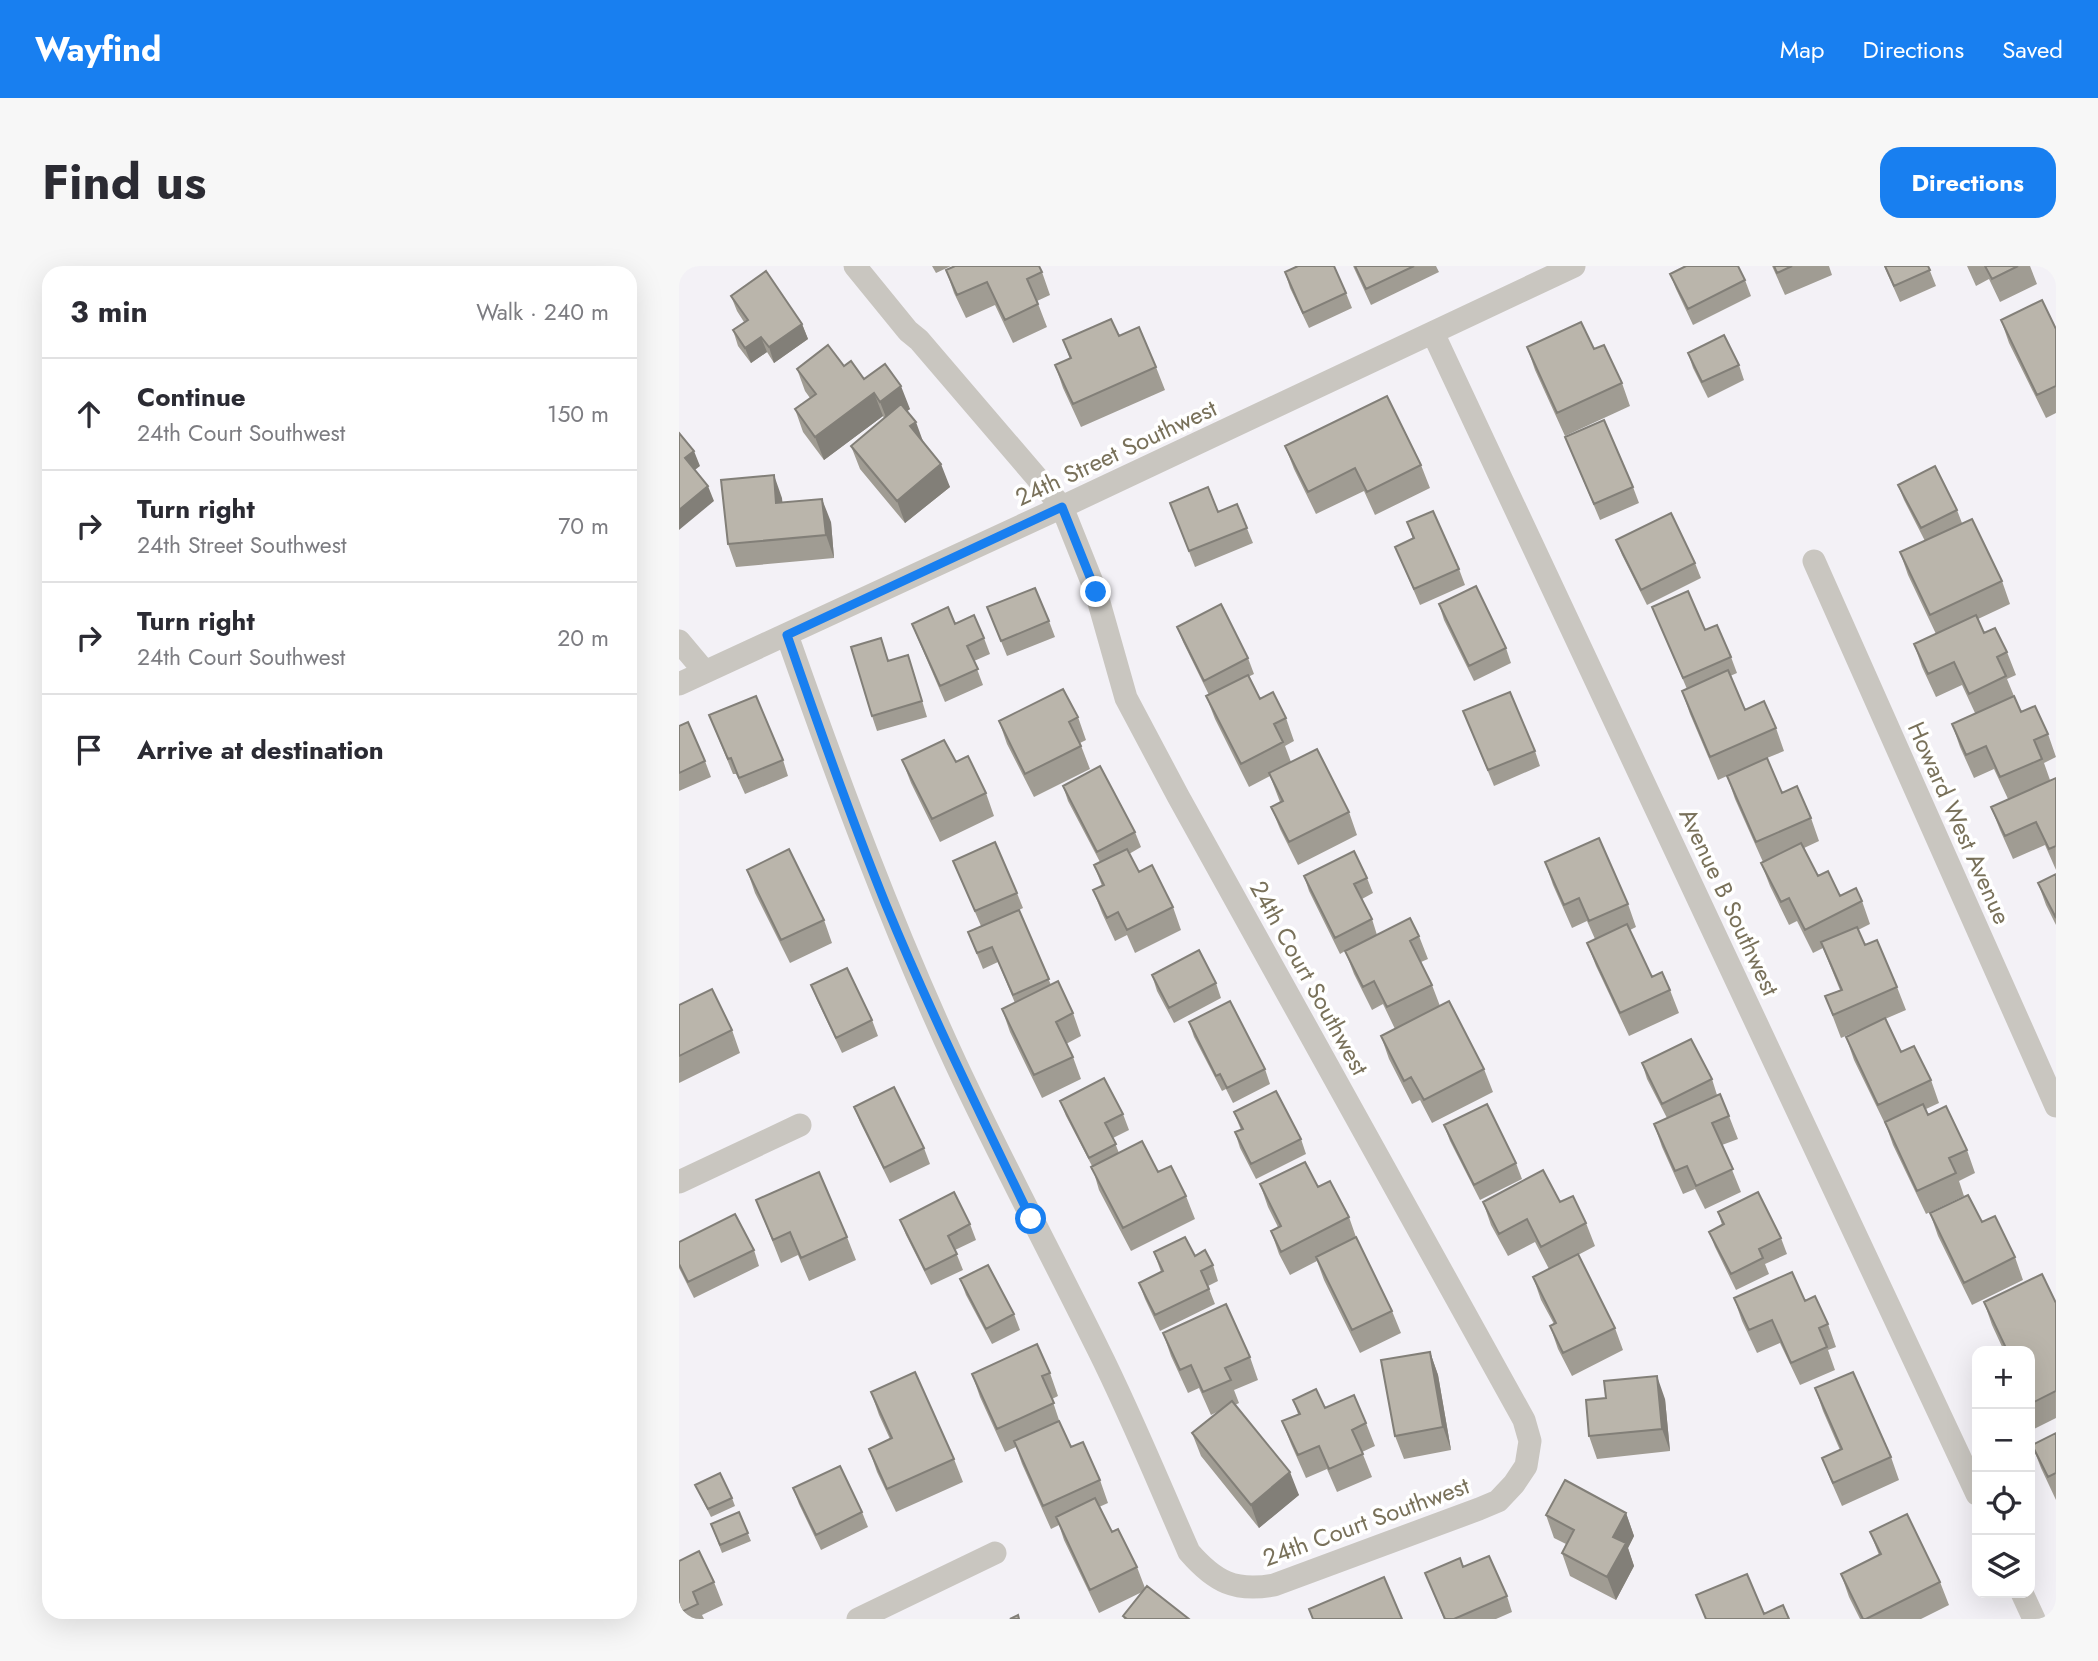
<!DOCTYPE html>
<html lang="en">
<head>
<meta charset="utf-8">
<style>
  body { margin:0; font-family:Jost,sans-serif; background:#f7f7f7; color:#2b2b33 }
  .controls { position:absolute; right:21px; bottom:21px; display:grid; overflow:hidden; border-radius:14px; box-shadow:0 7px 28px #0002 }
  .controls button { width:63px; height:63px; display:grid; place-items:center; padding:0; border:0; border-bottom:2px solid #e1e1e2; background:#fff; color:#2b2b33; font:35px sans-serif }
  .stop { position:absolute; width:21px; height:21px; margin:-16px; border:5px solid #187ff0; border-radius:50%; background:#fff }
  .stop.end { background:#187ff0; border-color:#fff; box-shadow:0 2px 7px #0008 }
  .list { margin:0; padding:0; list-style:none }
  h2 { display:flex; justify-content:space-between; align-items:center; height:91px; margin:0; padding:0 28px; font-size:30px }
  h2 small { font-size:23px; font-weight:400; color:#7c7c81 }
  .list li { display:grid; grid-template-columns:46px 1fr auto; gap:21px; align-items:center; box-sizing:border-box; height:112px; padding:0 28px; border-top:2px solid #e1e1e2 }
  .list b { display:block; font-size:26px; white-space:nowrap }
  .list p { margin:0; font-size:23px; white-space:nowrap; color:#7c7c81 }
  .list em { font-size:23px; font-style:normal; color:#7c7c81 }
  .icon { flex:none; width:38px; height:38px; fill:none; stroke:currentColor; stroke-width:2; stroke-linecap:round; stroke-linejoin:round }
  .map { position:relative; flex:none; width:1377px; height:1353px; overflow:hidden; border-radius:21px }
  header { display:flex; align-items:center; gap:42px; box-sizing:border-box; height:98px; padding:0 35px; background:#187ff0; color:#fff }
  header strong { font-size:33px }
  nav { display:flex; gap:38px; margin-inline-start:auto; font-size:24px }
  .intro { display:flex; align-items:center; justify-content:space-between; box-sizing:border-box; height:168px; padding:0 42px }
  h1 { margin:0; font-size:49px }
  .button { padding:18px 32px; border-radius:21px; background:#187ff0; color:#fff; font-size:24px; font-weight:700 }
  main { display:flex; gap:42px; padding:0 42px }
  aside { flex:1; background:#fff; border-radius:21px; box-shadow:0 7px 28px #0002 }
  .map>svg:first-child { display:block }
</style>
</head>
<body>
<header>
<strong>Wayfind</strong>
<nav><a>Map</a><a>Directions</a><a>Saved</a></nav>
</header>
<div class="intro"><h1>Find us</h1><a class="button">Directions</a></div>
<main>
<aside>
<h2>3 min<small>Walk · 240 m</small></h2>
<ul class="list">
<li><svg class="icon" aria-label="ahead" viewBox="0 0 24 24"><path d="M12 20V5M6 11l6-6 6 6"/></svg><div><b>Continue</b><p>24th Court Southwest</p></div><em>150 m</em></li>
<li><svg class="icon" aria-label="right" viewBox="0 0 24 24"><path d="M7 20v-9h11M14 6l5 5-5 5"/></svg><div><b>Turn right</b><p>24th Street Southwest</p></div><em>70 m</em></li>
<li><svg class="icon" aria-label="right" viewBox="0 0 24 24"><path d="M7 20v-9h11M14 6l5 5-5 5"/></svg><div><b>Turn right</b><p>24th Court Southwest</p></div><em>20 m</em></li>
<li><svg class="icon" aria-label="arrive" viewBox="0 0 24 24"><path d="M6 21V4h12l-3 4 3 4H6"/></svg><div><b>Arrive at destination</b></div></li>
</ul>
</aside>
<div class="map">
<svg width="1377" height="1353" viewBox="0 0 1377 1353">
  <rect width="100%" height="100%" fill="#f3f1f6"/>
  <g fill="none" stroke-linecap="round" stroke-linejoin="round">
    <path stroke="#c9c6c0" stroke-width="23" d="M754 67 1298 1228
      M1135 295 1377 840
      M108 369C159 514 212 658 277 798 322 894 372 988 419 1083 452 1149 480 1218 510 1286 536 1316 556 1326 595 1319L800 1243 819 1235 835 1218 847 1200 851 1175 845 1154 499 530 447 432 417 326 383 241 240 74 229 65 176 0
      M0 375 26 406
      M0 418 383 241 895 0
      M0 916 121 859
      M1343 1327 1355 1353
      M179 1353 316 1287"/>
  </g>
  <path fill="#a09c93" d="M253 0H272L257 7Z
    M674 0H757L760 6 692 39Z
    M1093 0H1150L1153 9 1106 29Z
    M1205 0H1249L1257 20 1221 36Z
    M1288 0H1351L1358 18 1321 36 1310 13 1297 20Z
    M267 4 363 6 371 29 358 35 368 61 334 77 316 39 287 52 275 27Z
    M606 6 667 27 673 42 630 62 611 22Z
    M991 8 1066 14 1072 30 1014 59 997 23Z
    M52 30 123 58 129 73 95 97 88 86 72 97 59 80 54 64 65 56 58 45Z
    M1322 54 1377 63V147L1367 152 1330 77Z
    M440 70 477 101 486 124 402 161 384 122 376 99 391 93 384 74Z
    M848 81 943 117 951 140 886 170 856 104Z
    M1009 87 1060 99 1065 114 1029 132 1014 102Z
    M165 100 231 143 228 145 244 175 271 221 226 257 181 203 172 180 205 152 204 150 145 194 124 166 116 143 131 132 126 125 118 103Z
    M886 171 954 221 960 237 921 254Z
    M606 180 742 199 751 222 696 249 685 225 637 248 615 203Z
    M1219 219 1278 244 1283 257 1323 315 1331 338 1299 353 1305 367 1328 386 1337 409 1328 413 1335 430 1342 446 1369 468 1377 491 1365 497 1371 514 1377 512V604L1366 579 1334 593 1321 564 1312 541 1329 533 1315 503 1295 512 1281 481 1273 458 1296 447 1283 419 1257 431 1243 401 1235 378 1257 368 1229 309 1221 286 1246 275 1225 234Z
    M103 232V237L152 256 155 292 57 301 49 278Z
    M491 237 539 246 558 238 574 277 516 301Z
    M728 256 780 303 786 319 741 339 716 281 734 273Z
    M937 274 1016 297 1022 312 968 339 943 289Z
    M760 338 827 382 832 397 795 415 765 354Z
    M308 341 370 355 376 371 328 390Z
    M973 341 1026 364 1052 391 1058 407 1051 410 1066 444 1097 462 1105 485 1088 492 1103 527 1132 552 1140 575 1125 582 1139 610 1161 630 1183 635 1191 658 1179 664 1186 679 1218 721 1227 744 1206 753 1222 786 1252 814 1260 837 1247 843 1249 849 1288 884 1296 907 1280 915 1285 930 1247 948 1214 879 1208 862 1175 794 1167 771 1182 763 1162 772 1146 730 1161 724 1144 682 1134 687 1118 655 1110 659 1091 620 1082 597 1084 596 1056 533 1048 510 1039 514 1011 448 1003 425 1008 423Z
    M233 358H276L305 372 311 388 295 395 304 419 266 436 239 373Z
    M498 361 569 392 575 408 569 411 581 433 607 452 615 475 606 480 612 496 670 546 678 569 619 599 601 563 592 541 601 536 591 510 570 521 536 453 527 430 530 429 504 376Z
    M234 405 248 451 198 465 193 450Z
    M784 445 856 485 861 500 815 520Z
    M30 449 104 494 109 510 66 528 57 508H54Z
    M399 451 407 474 401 477 411 503 355 531 328 478 320 455Z
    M0 460 26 495 32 511 0 525Z
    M223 494 277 496 307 527 315 550 261 576 232 517Z
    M384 520 456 566 462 581 450 588 460 606 494 641 502 664 456 687 448 669 436 675 423 647 414 624 423 620 415 599 421 596 389 535Z
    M274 595 338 627 344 642 340 644 372 719 394 747 402 770 387 778 394 791 402 813 363 832 331 766 323 743 336 737 319 696 304 703 295 681 289 666 302 660Z
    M866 596 949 638 957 661 951 664 973 711 991 724 1000 747 950 770 917 700 908 677 916 673 908 655 893 662 874 619Z
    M68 604 145 654 153 677 111 697 76 627Z
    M1377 608V659L1367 639 1359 617Z
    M625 610 688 612 694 627 683 633 693 653 698 669 740 670 749 693 742 696 753 719 761 740 805 803 814 826 753 857 741 834 733 838 710 793 702 770 716 763 704 738 693 744 675 708 666 685 661 688 630 625Z
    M473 709 537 717 542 732 495 757 478 725Z
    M132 719 193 754 199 770 163 787 138 734Z
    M0 739 53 764 61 787 0 817Z
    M510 756 586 803 591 818 554 837 547 823 543 825 515 771Z
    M963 797 1033 813 1038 829 1021 837 1050 850 1059 873 1043 879 1062 926 1026 943 1016 923 1004 928 983 881 975 858 988 852 968 813Z
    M381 835 444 848 450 864 434 872 440 887 479 906 507 930 516 953 452 985 420 924 413 900 387 850Z
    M175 841 245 882 251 898 211 917 181 856Z
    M555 846 622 873 627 888 577 913 561 882 556 866 562 864Z
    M765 859 837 897 843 913 801 934 771 875Z
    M581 918 639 921 670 951 677 971 713 1045 722 1067 681 1087 645 1014 638 995 611 1009 600 988 592 965 599 961 589 941Z
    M77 934 168 971 177 994 130 1015 119 989 102 997Z
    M804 936H881L907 957 916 980 899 989 936 1062 944 1084 893 1110 879 1083 871 1060 875 1058 862 1034 854 1011 870 1003 856 976 829 990 812 959Z
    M1039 946 1102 972 1108 988 1086 998 1090 1008 1057 1024 1036 981 1030 966 1043 959Z
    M1251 947 1303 956 1336 991 1344 1014 1293 1039 1259 970Z
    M221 954 291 958 297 974 276 984 284 1004 252 1019 227 969Z
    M0 976 75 984 80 1000 15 1032 0 1002Z
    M475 986 516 990 534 999 539 1015 529 1020 536 1038 481 1065 466 1033 460 1017 482 1006Z
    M281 1013 335 1048 341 1064 313 1078 287 1029Z
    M1055 1032 1126 1035 1149 1058 1157 1081 1149 1084 1156 1104 1121 1119 1101 1077 1078 1087 1063 1055Z
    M1305 1036 1377 1037V1152L1353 1164 1351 1159V1085H1325L1313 1059Z
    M484 1067 571 1091 579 1114 555 1124 560 1137 556 1139 620 1229 580 1262 522 1190 513 1167 540 1145 532 1149 520 1122 509 1127 492 1090Z
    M751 1086 759 1109 772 1184 725 1193 716 1170Z
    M371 1107 379 1130 373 1133 382 1160 392 1181 421 1214 429 1237 420 1241 433 1266 458 1301 466 1322 510 1353H445L444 1350 463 1326 420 1347 385 1274 380 1259 372 1263 343 1198 337 1181 326 1186 301 1131 293 1108Z
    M1136 1122 1212 1191 1220 1214 1163 1240 1152 1215 1143 1192 1161 1184 1144 1145Z
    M192 1126 275 1193 284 1216 217 1246 198 1206 190 1183 211 1173 200 1149Z
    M986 1133 991 1185 918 1193 910 1170Z
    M614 1134 687 1157 696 1180 683 1186 693 1211 658 1226 648 1203 627 1212 612 1178 603 1155 619 1148Z
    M1377 1167V1234L1362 1202 1353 1179Z
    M16 1219 53 1232 56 1240 32 1251Z
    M114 1222 183 1246 189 1261 142 1284 120 1238Z
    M60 1246 72 1275 43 1287 32 1258Z
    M947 1247 955 1270 949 1282 955 1300 937 1334 891 1310 883 1287 887 1278 875 1272 867 1249Z
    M1191 1266 1261 1316 1270 1339 1242 1353H1181L1170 1331 1162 1308 1200 1289Z
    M0 1295 35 1316 44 1339 23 1349 25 1353H0Z
    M784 1301 828 1330 833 1346 817 1353H765L746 1307Z"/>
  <path fill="#827f78" d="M123 58 129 73 95 97 90 81Z
    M82 71 88 86 72 97 66 82Z
    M222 120 231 143 210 159 201 136Z
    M195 127 204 150 145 194 136 171Z
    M237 156 245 178 231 160Z
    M15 185 21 200 12 207 6 192Z
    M262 198 271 221 226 257 218 235Z
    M95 209 103 232 106 260 97 237Z
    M29 220 35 235 0 264V244Z
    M143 233 152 256 155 292 147 269Z
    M751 1086 759 1109 772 1184 764 1161Z
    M978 1110 986 1133 991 1185 983 1163Z
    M611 1206 620 1229 580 1262 572 1239Z
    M947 1247 955 1270 949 1282 955 1300 937 1334 928 1311 934 1271Z"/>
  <path fill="#bab5ab" stroke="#827f78" stroke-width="2" d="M276 0H360L363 6 348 13 359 38 326 54 308 16 278 29 267 4Z
    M619 0H655L667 27 624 47 606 6Z
    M676 0H735L687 23Z
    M1007 0H1059L1066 14 1009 43 991 8Z
    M1095 0H1113L1098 7Z
    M1206 0H1249L1251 4 1215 20Z
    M1306 0H1339L1313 13Z
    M87 5 123 58 90 81 82 71 66 82 54 64 69 54 52 30Z
    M1363 34 1377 63V120L1358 129 1322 54Z
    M432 53 440 70 460 61 477 101 394 138 376 99 392 92 384 74Z
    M902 56 915 83 925 79 943 117 878 147 848 81Z
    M1045 69 1060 99 1023 116 1009 87Z
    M149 79 165 100 172 95 185 113 206 98 222 120 201 136 195 127 136 171 116 143 137 128 118 103Z
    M708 130 742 199 688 226 676 202 629 226 606 180Z
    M222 138 237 156 231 160 262 198 218 235 172 180Z
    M925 154 954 221 915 238 886 171Z
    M0 167 15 185 6 192 29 220 0 244Z
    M1256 200 1278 244 1242 262 1219 219Z
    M95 209 97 237 143 233 147 269 49 278 42 214Z
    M529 221 539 246 558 238 568 262 510 285 491 237Z
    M754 245 780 303 735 323 716 281 735 272 728 256Z
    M992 247 1016 297 962 324 937 274Z
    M1293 253 1323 315 1251 349 1221 286Z
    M797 320 827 382 790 400 760 338Z
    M356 322 370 355 322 375 308 341Z
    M1009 325 1026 364 1038 359 1052 391 1004 412 973 341Z
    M542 338 569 392 525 415 498 361Z
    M269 341 276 358 295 349 305 372 288 380 299 403 261 420 233 358Z
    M1297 349 1305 367 1316 362 1328 386 1318 391 1327 410 1290 428 1275 396 1249 408 1235 378Z
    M202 372 209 395 229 389 243 435 193 450 172 381Z
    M1049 404 1066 444 1085 435 1097 462 1031 491 1003 425Z
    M569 409 581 433 594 426 607 452 595 458 604 476 562 498 527 430Z
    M384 423 399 451 390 456 402 480 346 508 320 455Z
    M831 426 856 485 809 504 784 445Z
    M77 430 104 494 60 512 52 492 49 493 30 449Z
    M1335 430 1342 446 1356 440 1369 468 1355 474 1363 493 1321 511 1307 480 1287 489 1273 458Z
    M9 456 26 495 0 507V460Z
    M265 474 277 496 289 490 307 527 253 553 223 494Z
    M638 483 670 546 610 576 592 541 604 535 590 507Z
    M1088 492 1103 527 1118 520 1132 552 1077 576 1048 510Z
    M421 500 456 566 418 586 384 520Z
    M1377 512V580L1370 583 1357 556 1326 570 1312 541Z
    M920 572 949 638 910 655 900 632 885 639 866 596Z
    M316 576 338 627 296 645 274 595Z
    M1122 577 1139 610 1149 605 1161 630 1177 622 1183 635 1126 664 1110 632 1102 636 1082 597Z
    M110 583 145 654 102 674 68 604Z
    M448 583 460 606 473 599 494 641 448 664 439 646 428 652 414 624 425 619 415 599Z
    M675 585 688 612 675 618 693 653 656 672 625 610Z
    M1377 608V652L1359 617Z
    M340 644 370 713 334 729 313 681 298 687 289 666Z
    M731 652 740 670 731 675 753 719 708 741 695 715 684 721 666 685Z
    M948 658 973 711 983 706 991 724 941 747 908 677Z
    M1178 661 1186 679 1198 674 1218 721 1154 749 1146 730 1163 724 1142 676Z
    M520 684 537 717 490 742 473 709Z
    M168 702 193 754 157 772 132 719Z
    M379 715 394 747 377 756 394 791 355 809 323 743Z
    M33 723 53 764 0 790V739Z
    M551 735 586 803 548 822 541 808 537 810 510 756Z
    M770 735 805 803 745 834 732 811 725 815 702 770Z
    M1206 752 1222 786 1235 780 1252 814 1199 839 1167 771Z
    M1012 773 1033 813 983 838 963 797Z
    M425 812 444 848 426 857 437 878 410 892 381 835Z
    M215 821 245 882 205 902 175 841Z
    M597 825 622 873 572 898 556 866 564 863 555 846Z
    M1041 828 1050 850 1033 857 1054 903 1017 920 1008 900 996 905 975 858Z
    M808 838 837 897 795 919 765 859Z
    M1244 838 1249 849 1267 840 1288 884 1270 892 1277 907 1238 925 1206 856Z
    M463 875 479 906 492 900 507 930 444 962 412 901Z
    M626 896 639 921 651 915 670 951 602 986 592 965 602 960 581 918Z
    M864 904 881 936 894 930 907 957 862 981 848 953 820 968 804 936Z
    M140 906 168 971 122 992 111 966 94 974 77 934Z
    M275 926 291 958 269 970 278 988 246 1004 221 954Z
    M1079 926 1102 972 1080 983 1084 992 1052 1008 1030 966 1045 958 1039 946Z
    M1289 929 1303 956 1316 950 1336 991 1285 1017 1251 947Z
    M56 948 75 984 9 1016 0 998V976Z
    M506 971 516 990 526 984 534 999 522 1005 530 1023 476 1049 460 1017 484 1005 475 986Z
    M677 971 713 1045 673 1064 637 991Z
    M899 988 936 1062 884 1087 871 1060 877 1057 854 1011Z
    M309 999 335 1048 307 1063 281 1013Z
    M1113 1006 1126 1035 1136 1030 1149 1058 1140 1062 1148 1081 1112 1097 1093 1054 1070 1064 1055 1032Z
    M1363 1008 1377 1037V1125L1351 1138V1085H1324L1328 1084 1305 1036Z
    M547 1038 571 1091 546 1102 552 1114 524 1126 512 1099 501 1104 484 1067Z
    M358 1078 371 1107 363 1110 375 1137 318 1163 293 1108Z
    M751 1086 764 1161 716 1170 702 1094Z
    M236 1106 275 1193 208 1223 190 1183 213 1172 192 1126Z
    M1174 1106 1212 1191 1154 1217 1143 1192 1163 1183 1136 1122Z
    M978 1110 983 1163 910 1170 907 1134 927 1132 925 1115Z
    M637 1123 646 1142 675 1129 687 1157 673 1164 684 1188 650 1203 640 1180 619 1189 603 1155 621 1148 614 1134Z
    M553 1135 611 1206 572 1239 513 1167Z
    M380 1155 392 1181 404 1176 421 1214 364 1240 335 1175Z
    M1377 1167V1207L1369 1211 1353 1179Z
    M161 1200 183 1246 137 1269 114 1222Z
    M41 1207 53 1232 29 1243 16 1219Z
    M886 1214 947 1247 934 1271 947 1277 928 1311 883 1287 895 1264 867 1249Z
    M416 1232 433 1266 439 1263 458 1301 411 1324 377 1251Z
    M60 1246 69 1267 41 1279 32 1258Z
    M1228 1248 1261 1316 1187 1353H1184L1162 1308 1202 1288 1191 1266Z
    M20 1285 35 1316 14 1326 19 1338 0 1347V1295Z
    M810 1290 828 1330 775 1353H766L746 1307 781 1292 784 1301Z
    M1068 1308 1085 1348 1104 1339 1110 1353H1027L1017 1329Z
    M705 1311 723 1353H634L630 1343Z
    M468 1320 510 1353H448L444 1350Z
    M339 1349 340 1353H331Z"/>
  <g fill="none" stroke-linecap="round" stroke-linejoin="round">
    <path stroke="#187ff0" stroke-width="9" d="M352 953C302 849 251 746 207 639 171 550 139 459 108 369L383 241 417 326"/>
  </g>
  <g text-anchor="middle" stroke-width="7" stroke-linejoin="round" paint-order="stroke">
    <g font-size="24" fill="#79715a" stroke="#fff">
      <text transform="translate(437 187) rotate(-25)" y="8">24th Street Southwest</text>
      <text transform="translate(1280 557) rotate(66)" y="8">Howard West Avenue</text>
      <text transform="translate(1050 636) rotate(65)" y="8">Avenue B Southwest</text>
      <text transform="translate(630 712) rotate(61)" y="8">24th Court Southwest</text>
      <text transform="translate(687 1256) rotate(-20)" y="8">24th Court Southwest</text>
    </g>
  </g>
</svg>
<div class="controls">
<button>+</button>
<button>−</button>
<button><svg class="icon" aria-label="locate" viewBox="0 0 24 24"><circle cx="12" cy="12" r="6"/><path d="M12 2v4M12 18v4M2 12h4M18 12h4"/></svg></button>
<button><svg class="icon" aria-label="layers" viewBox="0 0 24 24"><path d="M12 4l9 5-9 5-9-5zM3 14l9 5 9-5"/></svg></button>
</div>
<div class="stop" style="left:352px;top:953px"></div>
<div class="stop end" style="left:417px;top:326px"></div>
</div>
</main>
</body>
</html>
